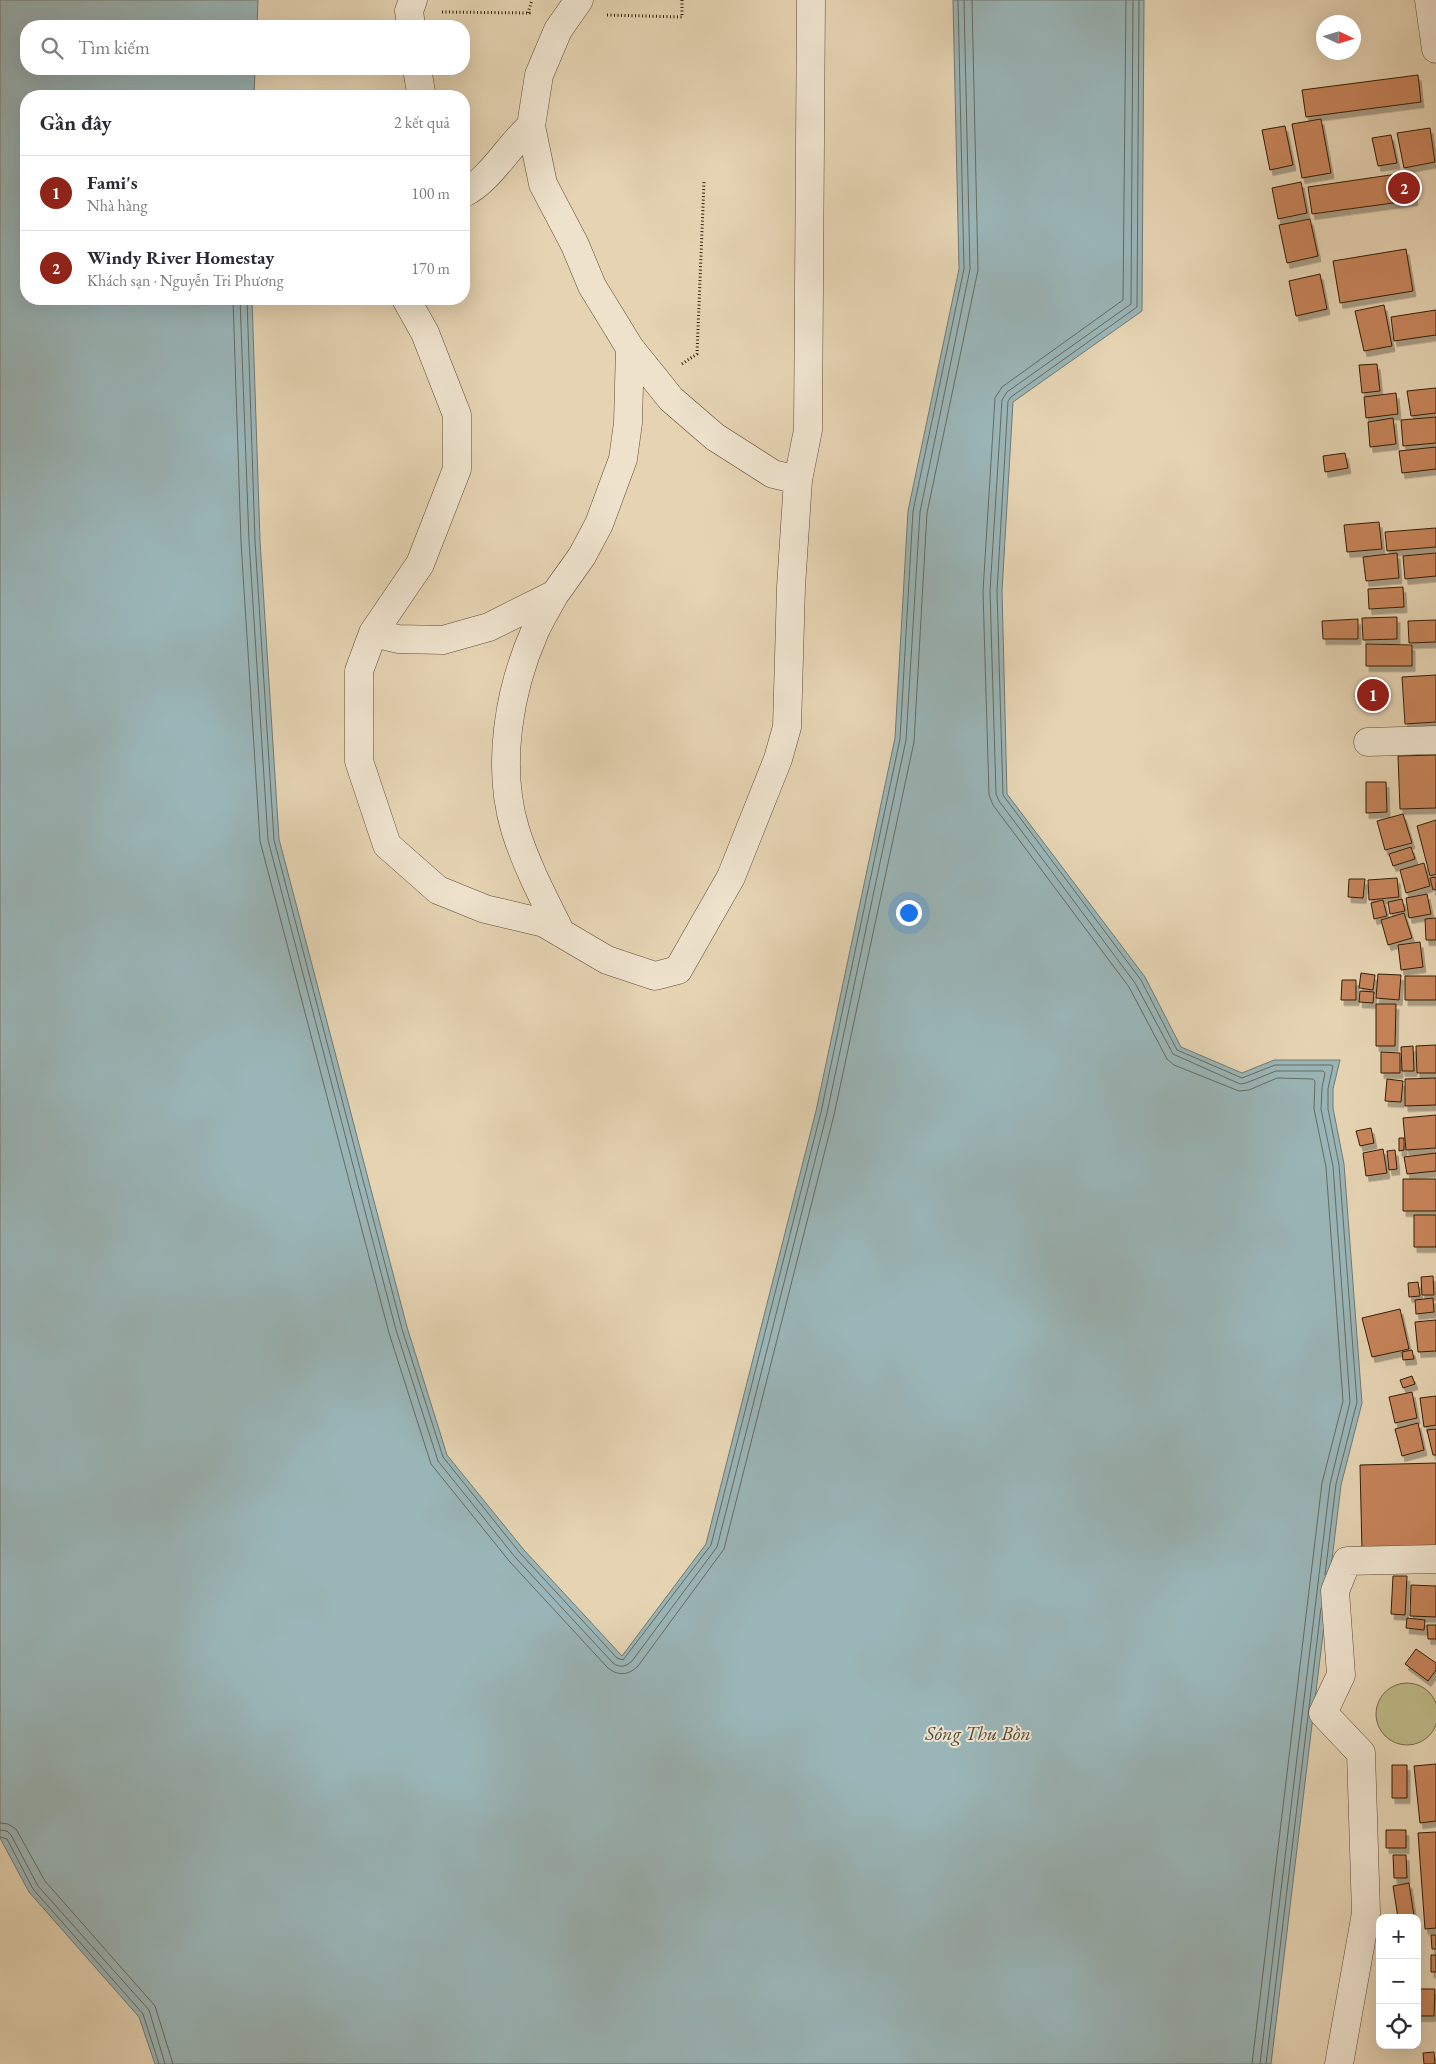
<!DOCTYPE html>
<html lang="vi">
<head>
<meta charset="utf-8">
<style>
  body { margin:0; font-family:"EB Garamond",serif; background:#f7f7f7; color:#2b2b33 }
  .controls { position:absolute; right:15px; bottom:15px; display:grid; overflow:hidden; border-radius:10px; box-shadow:0 5px 20px #0002 }
  .controls button { width:45px; height:45px; display:grid; place-items:center; padding:0; border:0; border-bottom:1px solid #e1e1e2; background:#fff; color:#2b2b33; font:25px sans-serif }
  .compass { position:absolute; left:1316px; top:15px; width:45px; height:45px; border-radius:50%; background:#fff; box-shadow:0 5px 20px #0002; rotate:94deg }
  .you { position:absolute; left:908px; top:912px; width:18px; height:18px; margin:-12px; border:4px solid #fff; border-radius:50%; background:#1a73e8; box-shadow:0 0 0 8px #1a73e833 }
  .badge { display:grid; place-items:center; width:32px; height:32px; border-radius:50%; background:#8f2418; color:#fff; font-size:16px; font-weight:700 }
  .pin { position:absolute; translate:-50% -50%; border:2px solid #fff; box-shadow:0 1px 5px #0006 }
  .list { margin:0; padding:0; list-style:none }
  h2 { display:flex; justify-content:space-between; align-items:center; height:65px; margin:0; padding:0 20px; font-size:21px }
  h2 small { font-size:16px; font-weight:400; color:#7c7c81 }
  .list li { display:grid; grid-template-columns:32px 1fr auto; gap:15px; align-items:center; box-sizing:border-box; height:75px; padding:0 20px; border-top:1px solid #e1e1e2 }
  .list b { display:block; font-size:19px; white-space:nowrap }
  .list p { margin:0; font-size:16px; white-space:nowrap; color:#7c7c81 }
  .list em { font-size:16px; font-style:normal; color:#7c7c81 }
  .icon { flex:none; width:28px; height:28px; fill:none; stroke:currentColor; stroke-width:2; stroke-linecap:round; stroke-linejoin:round }
  .map { position:relative; flex:none; width:1436px; height:2064px; overflow:hidden }
  .search { position:absolute; background:#fff; box-shadow:0 5px 20px #0002; left:20px; top:20px; width:450px; height:55px; display:flex; align-items:center; gap:12px; box-sizing:border-box; padding:0 18px; border-radius:20px; color:#7c7c81; font-size:19px }
  .panel { position:absolute; background:#fff; box-shadow:0 5px 20px #0002; left:20px; top:90px; width:450px; height:215px; border-radius:20px }
  .map>svg:first-child { display:block }
</style>
</head>
<body>
<div class="map">
<svg width="1436" height="2064" viewBox="0 0 1436 2064">
  <defs>
    <filter id="shadow"><feDropShadow dx="3" dy="5.5" stdDeviation="0" flood-color="#0004"/></filter>
  </defs>
  <rect width="100%" height="100%" fill="#e5d3b2"/>
  <filter id="stains"><feTurbulence type="fractalNoise" baseFrequency=".004" numOctaves="4"/><feColorMatrix values="0 0 0 0 .2 0 0 0 0 .09 0 0 0 0 .02 0 0 0 .5 -.17"/></filter>
  <radialGradient id="worn" r=".72"><stop offset=".6" stop-color="#630" stop-opacity="0"/><stop offset="1" stop-color="#630" stop-opacity=".3"/></radialGradient>
  <path fill="#bdba87" stroke="#786c46" d="M1376 1714a31 31 0 1 1 62 0a31 31 0 1 1-62 0Z"/>
  <path fill="#9ab5b7" stroke="#717970" d="M0 0H258L257 26H26V69H255L254 96H26V299H252L260 541 279 839 407 1327 447 1455 524 1550 622 1656 706 1544 816 1111 895 738 908 511 959 269 953 0H1144L1142 311 1013 402 1002 591 1007 794 1145 977 1181 1047 1242 1073 1274 1060H1340L1333 1089V1108L1344 1164 1362 1403 1341 1485 1271 2064H155L139 2017 29 1892 0 1838Z"/>
  <g fill="none" stroke-linecap="round" stroke-linejoin="round">
    <path stroke="#676a5e" stroke-width="1" d="M1126 0 1123 300 1002 387 995 398 983 591 989 795 993 805 1129 987 1167 1059 1174 1065 1239 1091 1249 1090 1277 1078 1313 1079 1315 1081 1314 1109 1326 1167 1343 1401 1322 1483 1252 2064
      M1133 0 1131 304 1007 392 1002 400 990 591 996 794 999 801 1135 983 1173 1054 1240 1084 1246 1083 1276 1071H1323L1325 1073 1322 1088 1321 1109 1333 1166 1350 1402 1330 1484 1260 2064
      M1139 0 1137 307 1011 397 1008 401 997 591 1003 795 1141 980 1177 1050 1242 1078 1275 1065H1331L1333 1066 1328 1089V1109L1339 1165 1357 1402 1336 1484 1325 1575
      M233 299 241 542 260 841 389 1333 431 1464 510 1562 607 1667C617 1676 628 1676 638 1666L724 1549 834 1115 914 742 927 513 978 270 972 0
      M240 299 249 541 268 840 396 1330 438 1461 515 1557 613 1663C619 1668 626 1667 632 1661L717 1547 827 1113 906 740 920 512 970 269 964 0
      M247 299 255 541 274 840 402 1329 443 1457 520 1553 617 1658 623 1660 711 1545 821 1112 900 739 913 511 964 269 958 0
      M0 1823 8 1824 16 1829 45 1881 155 2006 173 2064
      M0 1830 7 1831 11 1835 38 1886 149 2010 165 2064
      M0 1837 7 1839 33 1889 143 2014 159 2064
      M1266 2064 1321 1608"/>
  </g>
  <path fill="#c7845a" stroke="#341e05" filter="url(#shadow)" d="M1418 75 1421 102 1306 117 1302 90Z
    M1321 119 1331 173 1302 178 1292 124Z
    M1285 126 1293 165 1270 170 1262 130Z
    M1430 128 1435 162 1404 168 1397 133Z
    M1391 135 1397 163 1378 166 1372 138Z
    M1411 172 1415 200 1312 214 1308 187Z
    M1301 182 1307 213 1278 219 1272 188Z
    M1310 219 1318 256 1287 263 1279 225Z
    M1406 249 1413 291 1340 303 1333 261Z
    M1320 274 1327 309 1296 316 1289 281Z
    M1384 305 1392 346 1364 351 1355 311Z
    M1436 310V335L1394 341 1391 317Z
    M1377 364 1380 391 1362 393 1359 365Z
    M1436 388V413L1411 416 1407 391Z
    M1396 393 1398 414 1366 418 1364 397Z
    M1436 417V443L1403 446 1401 420Z
    M1393 418 1396 444 1370 447 1368 422Z
    M1436 447V469L1402 473 1399 451Z
    M1345 453 1348 468 1325 472 1323 456Z
    M1379 522 1382 549 1347 552 1344 525Z
    M1436 528V547L1387 551 1385 532Z
    M1397 553 1399 578 1366 581 1363 557Z
    M1436 553V576L1405 579 1403 556Z
    M1403 587 1404 607 1369 609 1368 589Z
    M1397 617V639L1363 640 1362 618Z
    M1358 619V639H1323L1322 621Z
    M1436 620V642L1409 643 1408 621Z
    M1366 644 1412 645V666H1366Z
    M1436 675V722L1405 724 1402 677Z
    M1436 755V808L1400 809 1398 756Z
    M1366 782H1386L1387 812 1366 813Z
    M1403 814 1412 843 1385 850 1377 821Z
    M1436 820V874L1430 876 1417 826Z
    M1411 847 1415 859 1393 866 1389 854Z
    M1424 863 1430 886 1406 893 1400 870Z
    M1436 877V889L1433 890 1430 878Z
    M1397 878 1399 897 1369 900 1368 880Z
    M1349 879H1365L1363 898 1348 897Z
    M1427 894 1431 914 1409 918 1406 898Z
    M1402 899 1405 911 1390 914 1388 902Z
    M1383 900 1387 916 1374 919 1371 903Z
    M1404 913 1412 938 1388 945 1381 920Z
    M1436 918V940H1426L1425 919Z
    M1420 942 1423 967 1401 970 1398 945Z
    M1361 973 1375 975 1373 990 1359 988Z
    M1378 974 1401 975 1399 1000 1376 998Z
    M1405 976H1436V1000H1405Z
    M1342 980H1356V1000H1341Z
    M1360 991 1374 992 1373 1003 1359 1002Z
    M1376 1004H1396L1395 1046H1376Z
    M1436 1045V1073H1417L1416 1046Z
    M1413 1046 1414 1071H1402L1401 1047Z
    M1381 1052 1400 1053V1073H1381Z
    M1436 1078V1105L1405 1106V1079Z
    M1387 1079 1403 1081 1401 1102 1385 1101Z
    M1436 1115V1148L1406 1150 1403 1118Z
    M1371 1128 1374 1143 1360 1146 1356 1131Z
    M1399 1138H1404V1150L1399 1151Z
    M1383 1149 1387 1173 1366 1176 1363 1153Z
    M1395 1150 1397 1169 1389 1170 1387 1151Z
    M1436 1153V1171L1407 1174 1404 1157Z
    M1403 1179H1436V1211H1403Z
    M1414 1215H1436V1247H1414Z
    M1433 1276 1434 1295H1422L1421 1277Z
    M1418 1282 1420 1296 1409 1297 1408 1283Z
    M1433 1298 1434 1312 1416 1314 1415 1300Z
    M1400 1309 1409 1349 1372 1357 1362 1318Z
    M1436 1320V1351L1418 1352 1415 1322Z
    M1412 1350 1414 1359 1403 1360 1402 1352Z
    M1412 1376 1415 1384 1403 1388 1400 1380Z
    M1412 1392 1417 1418 1395 1423 1389 1397Z
    M1436 1396V1425L1424 1427 1420 1398Z
    M1418 1423 1424 1450 1402 1456 1395 1429Z
    M1436 1429V1455H1433L1427 1430Z
    M1436 1463V1549L1362 1551 1360 1465Z
    M1393 1576H1407L1405 1615 1391 1614Z
    M1411 1585 1436 1586V1617L1410 1616Z
    M1407 1618 1425 1620 1424 1630 1406 1628Z
    M1427 1625H1436V1639H1428Z
    M1416 1649 1436 1663V1670L1428 1681 1405 1664Z
    M1436 1764V1821L1420 1823 1414 1766Z
    M1392 1765H1407V1798H1392Z
    M1386 1830H1406V1848H1386Z
    M1436 1832V1928L1425 1929 1418 1833Z
    M1393 1855H1406L1407 1878H1394Z
    M1409 1883 1414 1916 1398 1918 1393 1886Z
    M1431 1935H1436V1949H1432Z
    M1431 1955H1436V1972H1431Z
    M1417 1989H1435L1434 2016H1417Z
    M1434 2052 1435 2064H1424L1423 2053Z"/>
  <g fill="none" stroke-linecap="round" stroke-linejoin="round">
    <g stroke="#604b30" stroke-width="29">
      <path id="minor" d="M579 0 558 30 539 75 531 126 543 184 575 245 592 286 630 348 671 399 715 437 773 474 798 480
        M1429 0 1436 49
        M411 26 409 11 413 0
        M417 69 421 92 420 96
        M464 193C491 179 508 146 531 126
        M406 299 425 333 457 415V469L420 564 373 633 359 671V761L387 845 438 890 485 909 544 923 607 960 655 976 678 970 731 877 778 759 787 727 791 587 798 480 808 430 811 0
        M555 594C548 606 541 618 535 631 509 690 496 765 515 829 526 865 544 899 561 933
        M373 633 398 639 443 640 489 627 555 594 582 556 599 524 623 459 628 423 630 348
        M1368 742 1436 740
        M1339 2064 1366 1913 1361 1753 1323 1713 1341 1675 1335 1591 1347 1561 1436 1559"/>
    </g>
    <path stroke="#341e05" stroke-width="3" stroke-dasharray="1 2.5" stroke-linecap="butt" d="M442 12 531 13
      M528 13 532 0
      M607 15 682 17V0
      M682 364 697 354 704 182"/>
    <use href="#minor" stroke="#eee2cd" stroke-width="28"/>
  </g>
  <g text-anchor="middle" stroke-width="4" stroke-linejoin="round" paint-order="stroke">
    <g font-size="20" font-style="italic" fill="#534b3a" stroke="#eee2cd">
      <text x="978" y="1740">Sông Thu Bồn</text>
    </g>
  </g>
  <rect width="100%" height="100%" filter="url(#stains)"/>
  <rect width="100%" height="100%" fill="url(#worn)"/>
</svg>
<div class="controls">
<button>+</button>
<button>−</button>
<button><svg class="icon" aria-label="locate" viewBox="0 0 24 24"><circle cx="12" cy="12" r="6"/><path d="M12 2v4M12 18v4M2 12h4M18 12h4"/></svg></button>
</div>
<svg class="compass" viewBox="-18 -18 36 36"><path d="M0-13l5 13h-10z" fill="#e53935"/><path d="M0 13l5-13h-10z" fill="#7c7c81"/></svg>
<div class="you"></div>
<div class="pin badge" style="left:1373px;top:695px">1</div>
<div class="pin badge" style="left:1404px;top:188px">2</div>
<div class="search"><svg class="icon" aria-label="search" viewBox="0 0 24 24"><circle cx="10" cy="10" r="6"/><path d="M15 15l6 6"/></svg>Tìm kiếm</div>
<section class="panel">
<h2>Gần đây<small>2 kết quả</small></h2>
<ul class="list">
<li><span class="badge">1</span><div><b>Fami's</b><p>Nhà hàng</p></div><em>100 m</em></li>
<li><span class="badge">2</span><div><b>Windy River Homestay</b><p>Khách sạn · Nguyễn Tri Phương</p></div><em>170 m</em></li>
</ul>
</section>
</div>
</body>
</html>
